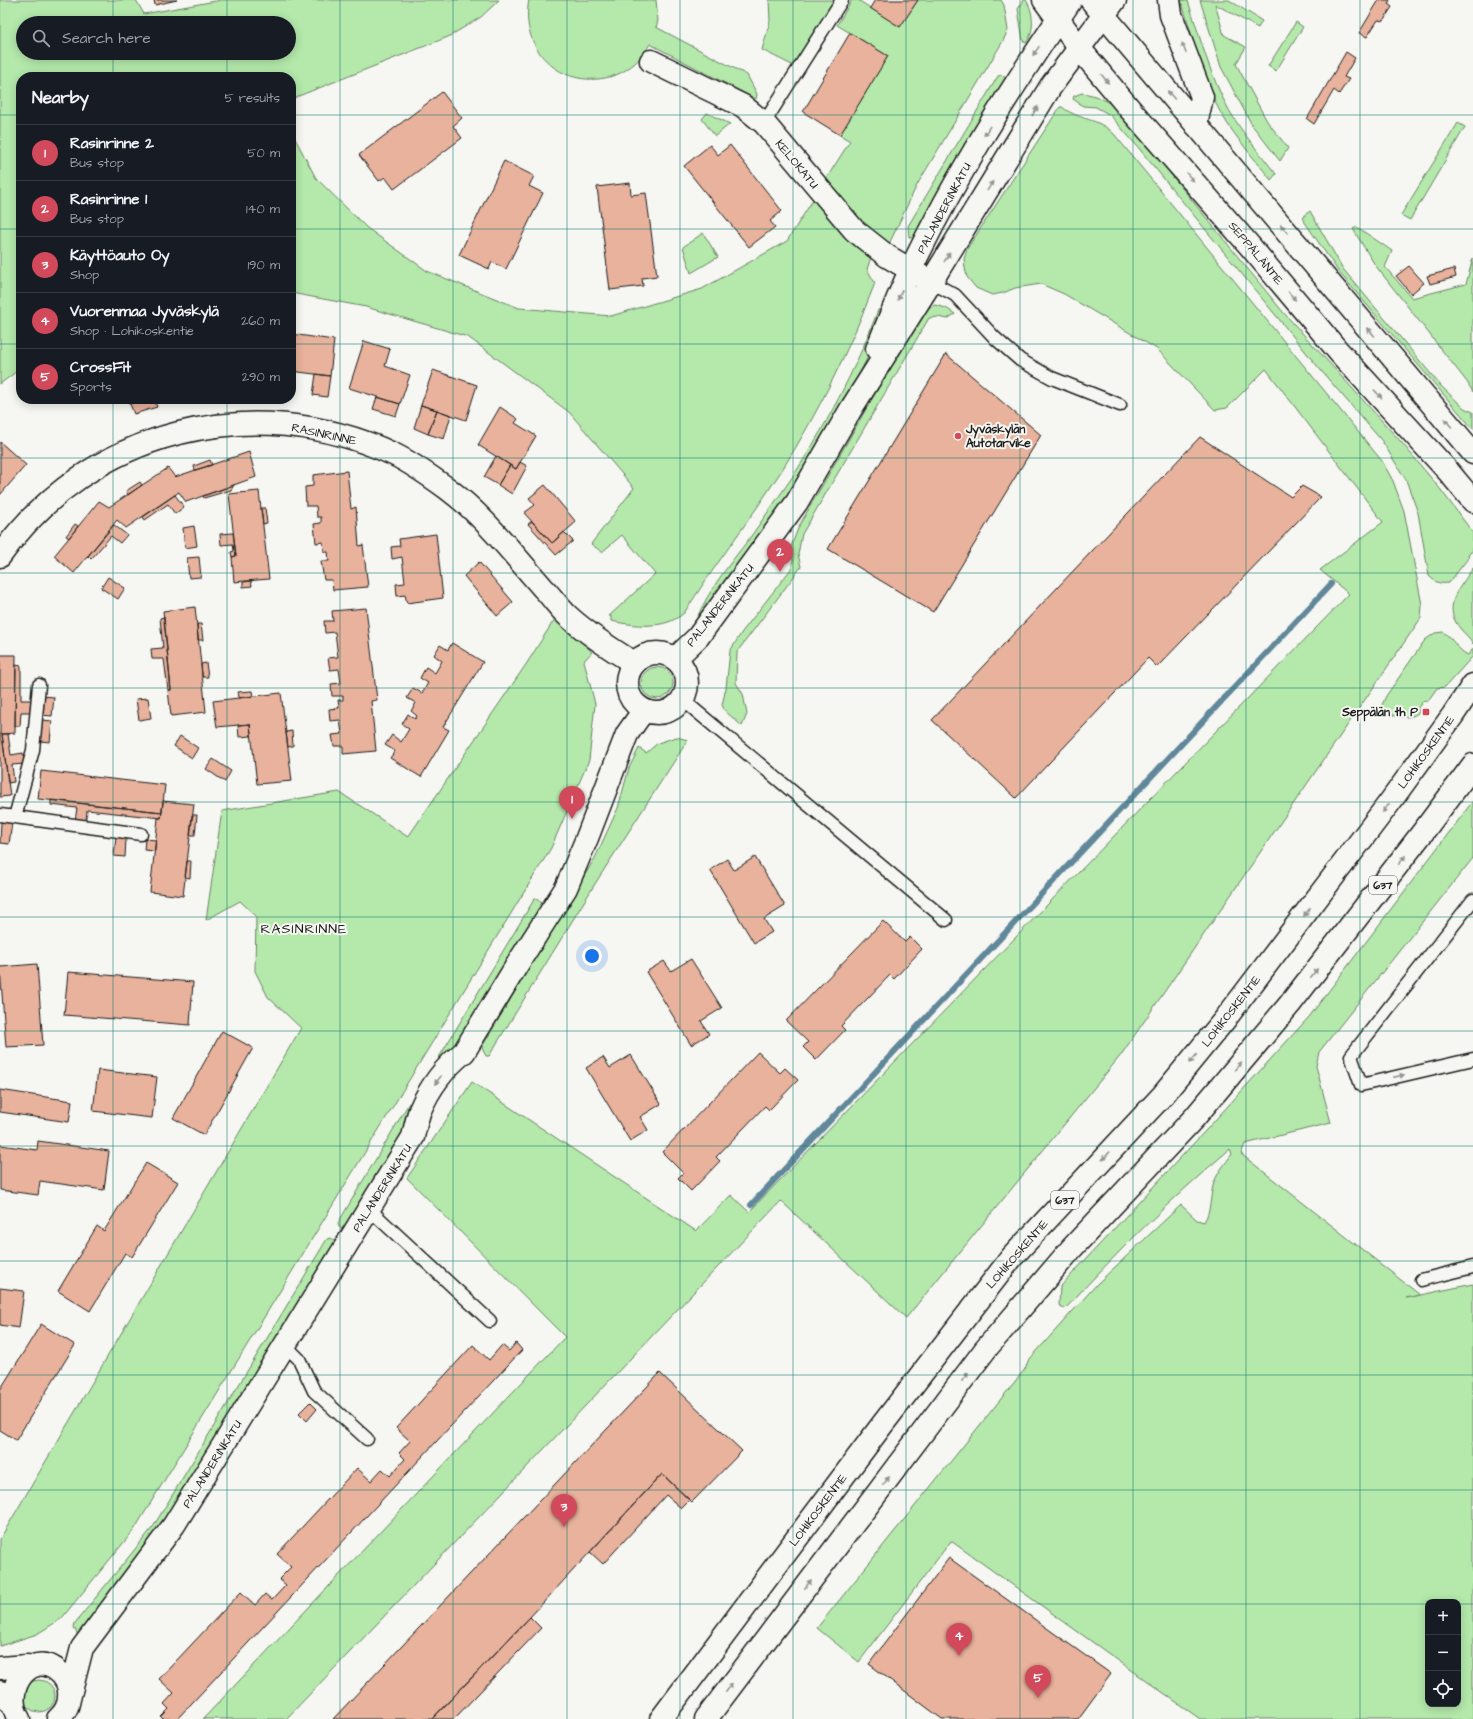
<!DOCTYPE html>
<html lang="en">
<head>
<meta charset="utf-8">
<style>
  body { margin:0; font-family:"Architects Daughter",sans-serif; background:#20242c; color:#f1f3f6 }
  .controls { position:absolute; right:12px; bottom:12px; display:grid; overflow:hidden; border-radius:8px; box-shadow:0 2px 10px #0003 }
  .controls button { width:36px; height:36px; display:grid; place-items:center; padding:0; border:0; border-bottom:1px solid #363941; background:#171b24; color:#f1f3f6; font:20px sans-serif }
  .you { position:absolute; left:592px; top:956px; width:14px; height:14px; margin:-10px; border:3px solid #fff; border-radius:50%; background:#1a73e8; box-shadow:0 0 0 6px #1a73e833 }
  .badge { display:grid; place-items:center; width:26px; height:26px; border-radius:50%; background:#d1495b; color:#fff; font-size:13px; font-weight:700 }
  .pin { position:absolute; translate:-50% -33px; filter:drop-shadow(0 1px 2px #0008) }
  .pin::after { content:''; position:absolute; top:21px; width:14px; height:12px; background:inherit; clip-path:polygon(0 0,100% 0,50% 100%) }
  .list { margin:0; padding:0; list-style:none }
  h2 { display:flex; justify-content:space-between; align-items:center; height:52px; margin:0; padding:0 16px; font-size:17px }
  h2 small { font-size:13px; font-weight:400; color:#9ea1a6 }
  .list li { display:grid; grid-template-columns:26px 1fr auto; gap:12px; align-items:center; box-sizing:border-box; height:56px; padding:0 16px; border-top:1px solid #363941 }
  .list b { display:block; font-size:15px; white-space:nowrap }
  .list p { margin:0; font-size:13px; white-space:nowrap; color:#9ea1a6 }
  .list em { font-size:13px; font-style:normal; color:#9ea1a6 }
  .icon { flex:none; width:22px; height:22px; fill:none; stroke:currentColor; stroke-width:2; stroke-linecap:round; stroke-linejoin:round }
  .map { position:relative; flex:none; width:1473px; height:1719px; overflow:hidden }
  .search { position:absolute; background:#171b24; box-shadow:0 2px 10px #0003; left:16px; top:16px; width:280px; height:44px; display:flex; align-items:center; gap:10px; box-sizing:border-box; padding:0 14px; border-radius:22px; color:#9ea1a6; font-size:15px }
  .panel { position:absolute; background:#171b24; box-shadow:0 2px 10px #0003; left:16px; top:72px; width:280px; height:332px; border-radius:16px }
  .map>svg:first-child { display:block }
</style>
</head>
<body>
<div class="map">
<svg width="1473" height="1719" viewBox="0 0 1473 1719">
  <rect width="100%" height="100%" fill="#f6f6f2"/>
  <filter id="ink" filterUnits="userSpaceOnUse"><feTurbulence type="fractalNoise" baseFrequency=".025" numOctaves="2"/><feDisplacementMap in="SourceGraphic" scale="8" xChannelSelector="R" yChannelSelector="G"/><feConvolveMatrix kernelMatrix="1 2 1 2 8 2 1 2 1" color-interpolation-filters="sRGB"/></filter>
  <g filter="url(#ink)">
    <path fill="#b4e9ab" stroke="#688264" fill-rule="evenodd" d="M0 0H136L144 14 221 0H499L481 17 448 37 291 99V77H21V368L0 384ZM23 23H289V53H23Z
      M529 0H656L658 21 656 27 747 75 757 94 756 99 650 44C644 54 637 63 627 69 619 75 608 78 598 79 553 83 520 44 529 0Z
      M769 0H836L794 66 762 50 770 21Z
      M852 0H858L900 27 918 0H1001L1004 5 1008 30 1003 41 917 185 889 244H887L878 237 867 269 875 283C850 348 819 411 782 470 751 519 715 564 684 613 665 630 635 626 611 621V616H609L655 574 622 535 602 552 591 544 634 488 569 412 468 337 366 307 291 293V131L316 178 367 228 427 271 519 308 611 316 702 289 787 241 850 141 840 135 888 56 837 25Z
      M1024 0H1026C1034 12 1035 32 1026 43L1023 41 1018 9Z
      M1181 0 1188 1C1200 37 1210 76 1229 110 1242 133 1260 153 1276 174L1271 180C1252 155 1229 131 1215 102 1200 70 1192 34 1181 0Z
      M1200 0H1229L1262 21 1258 28 1215 4 1224 35 1246 47 1236 64 1267 121 1288 148 1280 161 1252 125 1221 67Z
      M1296 22 1303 27 1276 71 1268 66Z
      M1002 75 1006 78 916 238H912L909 237 908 226 998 76Z
      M1082 93C1097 95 1109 101 1120 112L1283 312 1402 443 1441 490 1473 533V551L1468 554 1469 557 1449 583C1440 584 1436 583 1429 576L1418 513 1406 480 1382 441 1323 373 1137 146 1110 115 1096 107 1083 106 1073 99 1074 96Z
      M1060 107H1062C1080 121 1097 117 1114 134L1382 461 1393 481 1404 511 1422 605 1421 618 1121 1055 906 1318 781 1201 286 1719H203L565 1337 407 1178 472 1082 696 1231 731 1195 749 1212 1349 594 1320 570 1383 522 1266 369 1227 408 1215 410 1157 349 1064 294 1041 284 1015 288 1003 293 992 295 976 288 967 277 965 268 964 259 967 249Z
      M707 113 730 124 715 136 702 119Z
      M1458 123 1465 127 1410 220 1401 215Z
      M1310 211 1343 269 1441 386 1464 408 1473 412V429L1338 271 1302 218Z
      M1357 227 1392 251 1385 267 1412 298 1466 284 1473 258V392L1467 382 1375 265 1353 229Z
      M703 233 718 257 691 273 683 247Z
      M935 305 946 308 955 314 947 319 938 317 929 318 802 534 798 554 801 567 737 652 736 683 743 694 747 714 742 726 725 711 722 705 726 688 730 651 742 632 791 569 793 560 789 552 799 526 923 310Z
      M883 307 877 338 829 436 794 492 698 623 696 620C709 589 729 565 749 539 762 520 776 501 789 482 823 432 857 367 878 310Z
      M1473 568V644C1470 637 1463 633 1459 627 1442 605 1460 588 1473 568Z
      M556 617 592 652 584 661 595 704 589 760 551 848 134 1530 61 1619 37 1634 0 1646V1539L301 1028 268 997 255 971 256 916 240 901 206 920 222 811 339 792 408 837 527 663Z
      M1443 632C1453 638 1457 650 1468 655L1473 649V656L1445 687 1437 688 1427 702 1424 700 1417 709 1420 711C1412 721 1392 717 1383 710L1382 705 1386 696 1425 640 1435 633Z
      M641 683a16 16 0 1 1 32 0a16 16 0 1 1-32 0Z
      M676 737 688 740 598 879 489 1056H486L482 1048 483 1045 595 858 618 808 629 768 639 748 646 753 658 743Z
      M1473 801V858L1319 1052 1316 1066 1331 1123 1245 1144 1241 1154 1420 1295 1406 1298 1473 1284V1719H1200L951 1541 859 1662 817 1628 1025 1369 1028 1361 1097 1284 1181 1205 1197 1220 1204 1222C1211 1211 1210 1198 1213 1186 1216 1174 1225 1164 1232 1154L1230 1149C1172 1198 1116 1253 1065 1309L1059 1305 1060 1287 1207 1129 1309 1017ZM1428 1602H1458V1704H1428Z
      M535 898 544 904 455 1049 442 1061 438 1059Z
      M409 1103 415 1107 404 1133 343 1230 339 1227 338 1223Z
      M330 1238 336 1241 159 1535 78 1636 74 1627 75 1623 153 1527 327 1239Z
      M23 1696a16 16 0 1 1 32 0a16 16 0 1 1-32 0Z"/>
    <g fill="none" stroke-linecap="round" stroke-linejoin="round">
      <path stroke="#60879a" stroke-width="6" d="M751 1205 1331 584"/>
    </g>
    <path fill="#e8b29c" stroke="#1c1c1c" d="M154 0H177L155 5Z
      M875 0H918L900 27 870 8Z
      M1379 0H1390L1388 4 1392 7 1383 21 1378 20 1367 37 1359 33Z
      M850 33 888 56 840 135 803 112Z
      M1346 52 1355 58 1344 77 1349 79 1339 94 1334 90 1314 124 1307 119Z
      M442 92 462 118 453 126 462 138 394 189 385 177 379 181 359 155Z
      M710 145 718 155 730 145 782 211 770 221 775 227 749 247 684 166Z
      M504 161 534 176 529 186 543 193 506 269 492 262 489 269 459 255Z
      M630 183 631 195 646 193 657 276 642 278 643 286 610 290 597 187Z
      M1409 266 1424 283 1411 294 1396 276Z
      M1454 269 1456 277 1430 284 1427 276Z
      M291 334 334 340 330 376 291 371Z
      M364 341 390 349 385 366 410 375 400 404 349 388Z
      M946 354 1041 435 933 612 828 549Z
      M433 370 477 385 466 420 421 405Z
      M316 374 330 376 327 397 313 395Z
      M377 397 400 404 396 416 373 409Z
      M128 399H154L157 407 134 414Z
      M421 405 437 410 428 434 414 428Z
      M500 407 518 419 515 423 536 436 516 469 478 445Z
      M437 410 451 415 444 439 428 434Z
      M1200 437 1291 497 1302 486 1321 497 1157 667 1148 658 1016 798 932 720Z
      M0 442 26 465 0 495Z
      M249 452 256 477 186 502 179 492 126 528 117 520 74 573 54 556 99 501 109 507 168 468 175 477Z
      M496 456 510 465 498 485 484 477Z
      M210 460 212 465 195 470 194 466Z
      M520 462 527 466 512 494 498 485 510 465 516 469Z
      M347 471 351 509 356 507 359 546 363 545 368 587 333 590 332 580H324L321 561H329L328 552H324L323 542 316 543 314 524 321 523V517H317L316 506H306L305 487 313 486V475Z
      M140 482 142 485 128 495 126 491Z
      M234 485 231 490 204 498 203 496Z
      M545 485 576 522 552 543 524 513 535 505 529 498Z
      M259 491 269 579 234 582 232 557 236 556 229 494Z
      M175 495 184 507 175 514 168 504 145 520 143 517Z
      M261 508H265L267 523 263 524Z
      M532 521 552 543 564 532 573 541 556 555 528 524Z
      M75 524 78 526 69 538 66 536Z
      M114 525 127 535 120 543 111 536 91 559 88 556Z
      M194 526 197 546 185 548 183 528Z
      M233 533 236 556 232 557 231 552 234 551 233 544 221 545 220 534Z
      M436 534 443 598 407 603 405 595 397 596 396 584 405 583 402 557 392 559 391 547 400 546 399 539Z
      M199 557 201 577 189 578 187 558Z
      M479 562 513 602 497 616 464 576Z
      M108 577 125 588 118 599 101 588Z
      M251 581 252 586 243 587V582Z
      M195 607 206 712 171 716 168 690H171L163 611Z
      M366 608 377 700 371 701 376 751 343 754V746H334L332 735 342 734 340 720 330 721 329 709 339 708 338 700H343V696H332L331 684 341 683 339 669 330 670 328 658 338 657 335 632 325 633 324 621H333L332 611Z
      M164 617 171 690H168L164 659H152L151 649 163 648 160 618Z
      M197 624H201L203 640H198Z
      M452 643 483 662 443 727 449 730 421 777 390 758 395 751 385 745 392 735 401 742 409 729 402 724 408 714 415 719 417 716 411 711 416 703 407 698 413 688 422 693 428 683 420 678 426 667 435 673 442 661 434 655 440 645 448 650Z
      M0 655H16L15 733 2 734 10 796 0 797Z
      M206 663 208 677H202L201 664Z
      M16 665 21 666V700H32V712H21L20 726H15Z
      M252 691 253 696 239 698 238 692Z
      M281 693 292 781 257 784 250 724 217 727 213 701Z
      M43 696 54 697 52 716 41 715Z
      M148 698 151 718 139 720 136 699Z
      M42 720 52 721 50 742 40 741Z
      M250 724 251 736 239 737 238 725Z
      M292 731 293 746 288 747 286 732Z
      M2 734H8L11 755 23 753 24 764 12 765 14 782 8 783Z
      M180 736 198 748 192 758 174 746Z
      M213 759 231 771 225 782 206 769Z
      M41 771 165 785 162 812 38 799Z
      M51 800 162 812 161 818 87 810 86 822 75 821 77 808 51 805Z
      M163 801 194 804 183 896 150 892 158 818H161Z
      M192 815H197L195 835H190Z
      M1 822 12 823 9 844 0 843Z
      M116 837 126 838 125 857 114 856Z
      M145 839 156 840 155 851 144 850Z
      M755 857 785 906 764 919 772 932 754 943 710 870 727 859 734 870Z
      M187 861H191L190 878 185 877Z
      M883 921 905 942 910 937 922 949 894 979 890 975 841 1026 845 1030 816 1060 803 1047 808 1042 786 1021Z
      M691 959 722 1008 701 1021 709 1034 691 1045 646 972 664 961 671 971Z
      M37 964 43 1045 6 1047 0 967Z
      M68 972 193 982 190 1025 64 1015Z
      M222 1031 253 1048 204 1135 173 1118Z
      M758 1052 780 1073 785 1068 798 1080 769 1110 765 1106 716 1157 720 1161 691 1191 678 1178 683 1173 662 1152Z
      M631 1055 661 1104 640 1117 648 1130 630 1141 586 1068 603 1057 610 1068Z
      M98 1070 157 1077 152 1118 93 1111Z
      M0 1090 72 1101 69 1122 0 1112Z
      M38 1141 109 1151 104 1190 40 1181 38 1195 0 1190V1145L37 1150Z
      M146 1163 178 1182 132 1257 125 1253 90 1311 58 1291 97 1226 104 1231Z
      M0 1288 24 1291 19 1328 0 1325Z
      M41 1324 75 1345 16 1440 0 1430V1390Z
      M516 1343 522 1350 177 1719H163L161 1717 169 1709 164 1704 174 1693 159 1679 241 1592 255 1605 265 1594 272 1600 286 1585 279 1579 291 1567 277 1554 357 1468 371 1481 382 1469 390 1476 405 1459 399 1453 410 1441 396 1428 473 1345 489 1360 502 1345 509 1351Z
      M660 1373 742 1451 692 1502 662 1474 530 1617 432 1719H333Z
      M310 1402 317 1409 307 1421 299 1413Z
      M662 1474 689 1500 681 1508 666 1495 603 1564 590 1552Z
      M949 1558 1111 1674 1078 1719H942L869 1664Z
      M530 1617 541 1628 454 1719H432Z"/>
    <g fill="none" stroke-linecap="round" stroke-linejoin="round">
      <g stroke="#1c1c1c" stroke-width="15">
        <path id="service" d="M764 123 842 0
          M931 282 955 295 995 338 1020 360 1052 378 1120 405
          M683 700 946 920
          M0 815 141 834
          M15 817 33 750 39 685
          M1473 900 1351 1056 1361 1085 1473 1059
          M369 1209 490 1321
          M1421 1280 1473 1267
          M284 1344 299 1359 314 1391 367 1439"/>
      </g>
      <g stroke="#1c1c1c" stroke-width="25">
        <path id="minor" d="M651 61 743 106 764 123 854 230 887 256 931 282
          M0 556C89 430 253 389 393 454 412 463 430 476 448 489 484 516 513 554 543 588 552 597 559 608 569 617 589 635 611 649 634 663
          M0 1668 28 1666
          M0 1692 8 1700"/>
      </g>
      <g stroke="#1c1c1c" stroke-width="25">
        <path id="tertiary" d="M1169 0 1171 15 1202 97 1196 125
          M877 349C888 323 898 296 910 271 955 176 1012 87 1071 0
          M627 683a30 30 0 1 1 60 0a30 30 0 1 1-60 0Z
          M676 658 698 637 797 502 851 409 931 282 1051 86 1115 0
          M69 1699 82 1648 174 1525 413 1137C415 1128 417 1118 420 1110 430 1087 445 1067 464 1052L520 960 566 888 587 838 627 734 644 710
          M19 1719C0 1688 34 1644 62 1675 66 1680 69 1685 69 1692 70 1703 66 1712 58 1719"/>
      </g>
      <g stroke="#1c1c1c" stroke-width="25">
        <path id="secondary" d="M1044 0 1080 49 1129 108 1249 245 1339 352 1448 471 1473 501
          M1091 0 1473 453"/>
      </g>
      <g stroke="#1c1c1c" stroke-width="25">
        <path id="primary" d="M661 1719 882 1425 1012 1257 1163 1095 1226 1018 1390 802 1453 715 1473 685
          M706 1719 985 1350 1072 1248 1195 1117 1290 1004 1423 832 1473 765"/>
      </g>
      <use href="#service" stroke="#f6f6f2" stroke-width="12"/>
      <use href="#minor" stroke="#f6f6f2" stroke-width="22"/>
      <use href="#tertiary" stroke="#f6f6f2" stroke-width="22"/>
      <use href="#secondary" stroke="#f6f6f2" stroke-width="22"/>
      <use href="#primary" stroke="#f6f6f2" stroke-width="22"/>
    </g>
    <defs><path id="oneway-solid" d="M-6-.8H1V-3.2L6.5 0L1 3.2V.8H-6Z"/></defs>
    <g fill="#949492">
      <use href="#oneway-solid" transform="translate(1184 48) rotate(-111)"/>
      <use href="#oneway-solid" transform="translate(1036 51) rotate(125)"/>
      <use href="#oneway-solid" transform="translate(1105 79) rotate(51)"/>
      <use href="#oneway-solid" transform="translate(1171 95) rotate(-130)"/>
      <use href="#oneway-solid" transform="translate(1035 111) rotate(-59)"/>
      <use href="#oneway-solid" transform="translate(987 131) rotate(121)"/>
      <use href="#oneway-solid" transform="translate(1190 177) rotate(49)"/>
      <use href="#oneway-solid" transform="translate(990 186) rotate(-59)"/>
      <use href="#oneway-solid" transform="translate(1284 229) rotate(-130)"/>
      <use href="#oneway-solid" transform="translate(947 257) rotate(-59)"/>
      <use href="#oneway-solid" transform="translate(900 295) rotate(113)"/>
      <use href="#oneway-solid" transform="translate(1292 296) rotate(50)"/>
      <use href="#oneway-solid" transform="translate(1371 332) rotate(-130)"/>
      <use href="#oneway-solid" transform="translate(1378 394) rotate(47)"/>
      <use href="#oneway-solid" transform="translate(1448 423) rotate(-130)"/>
      <use href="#oneway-solid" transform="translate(1386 808) rotate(127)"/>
      <use href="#oneway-solid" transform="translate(1402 860) rotate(-52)"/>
      <use href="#oneway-solid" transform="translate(1307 912) rotate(127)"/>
      <use href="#oneway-solid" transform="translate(1314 973) rotate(-52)"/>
      <use href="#oneway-solid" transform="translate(1193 1059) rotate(129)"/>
      <use href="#oneway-solid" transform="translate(1238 1066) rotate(-50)"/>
      <use href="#oneway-solid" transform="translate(1399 1076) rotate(-13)"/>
      <use href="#oneway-solid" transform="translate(438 1080) rotate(127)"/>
      <use href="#oneway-solid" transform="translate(1106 1156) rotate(133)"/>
      <use href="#oneway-solid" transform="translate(965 1377) rotate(-53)"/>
      <use href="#oneway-solid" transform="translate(886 1481) rotate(-53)"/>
      <use href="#oneway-solid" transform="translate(808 1584) rotate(-53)"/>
      <use href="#oneway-solid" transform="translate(729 1688) rotate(-53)"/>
    </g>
  </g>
  <path fill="none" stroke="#0f766e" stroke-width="1" stroke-opacity="0.55" d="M113 0V23M227 0V23M340 0V1719M453 0V1719M567 0V1719M680 0V1719M793 0V1719M906 0V1719M1020 0V1719M1133 0V1719M1246 0V1719M1360 0V1719M113 53V77M227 53V77M0 115H21M291 115H1473M0 229H21M291 229H1473M0 344H21M291 344H1473M113 399V1719M227 399V1719M0 458H1473M0 573H1473M0 688H1473M0 802H1473M0 917H1473M0 1031H1473M0 1146H1473M0 1261H1473M0 1375H1473M0 1490H1473M0 1604H1428M1458 1604H1473"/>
  <g fill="#d1495b" stroke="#f6f6f2" stroke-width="1.5">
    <circle cx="958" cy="436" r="4"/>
    <rect x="1422" y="708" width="8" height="8" rx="2"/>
  </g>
  <g text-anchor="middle" stroke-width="4" stroke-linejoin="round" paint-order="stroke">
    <g fill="#f6f6f2" stroke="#5d5d5c" stroke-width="1">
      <rect x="1369" y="876" width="28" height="18" rx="3"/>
      <rect x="1051" y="1191" width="28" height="18" rx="3"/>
    </g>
    <g font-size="11" font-weight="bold" fill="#1c1c1c">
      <text x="1383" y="889">637</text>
      <text x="1065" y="1204">637</text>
    </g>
    <g font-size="12" fill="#1c1c1c" stroke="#f6f6f2">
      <text transform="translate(797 164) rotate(50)" y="4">KELOKATU</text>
      <text transform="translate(944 208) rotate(-62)" y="4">PALANDERINKATU</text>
      <text transform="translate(1256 253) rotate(50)" y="4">SEPPÄLÄNTIE</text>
      <text transform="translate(324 434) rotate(12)" y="4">RASINRINNE</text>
      <text transform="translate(720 605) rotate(-52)" y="4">PALANDERINKATU</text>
      <text transform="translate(1426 752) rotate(-54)" y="4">LOHIKOSKENTIE</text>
      <text transform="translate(1231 1011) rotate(-52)" y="4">LOHIKOSKENTIE</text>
      <text transform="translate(382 1188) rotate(-58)" y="4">PALANDERINKATU</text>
      <text transform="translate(1017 1254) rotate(-49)" y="4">LOHIKOSKENTIE</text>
      <text transform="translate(212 1464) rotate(-58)" y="4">PALANDERINKATU</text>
      <text transform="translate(818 1510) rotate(-53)" y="4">LOHIKOSKENTIE</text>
    </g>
    <g font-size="12" font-weight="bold" fill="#1c1c1c" stroke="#f6f6f2" text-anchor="start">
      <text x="966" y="433">Jyväskylän<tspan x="966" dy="14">Autotarvike</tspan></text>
      <text x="1418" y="716" text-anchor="end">Seppälän th P</text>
    </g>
    <g font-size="14" letter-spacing="1" fill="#1c1c1c" stroke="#f6f6f2">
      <text x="304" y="933">RASINRINNE</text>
    </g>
  </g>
</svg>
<div class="controls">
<button>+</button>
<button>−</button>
<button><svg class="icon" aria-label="locate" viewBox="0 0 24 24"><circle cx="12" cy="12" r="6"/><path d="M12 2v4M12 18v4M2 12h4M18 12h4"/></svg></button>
</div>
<div class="you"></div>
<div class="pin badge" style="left:572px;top:819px">1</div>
<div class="pin badge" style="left:780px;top:572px">2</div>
<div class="pin badge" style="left:564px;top:1527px">3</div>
<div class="pin badge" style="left:959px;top:1656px">4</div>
<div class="pin badge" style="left:1038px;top:1698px">5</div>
<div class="search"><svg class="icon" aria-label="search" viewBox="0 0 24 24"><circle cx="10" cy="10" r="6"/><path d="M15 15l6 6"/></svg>Search here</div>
<section class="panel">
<h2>Nearby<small>5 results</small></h2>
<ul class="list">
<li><span class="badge">1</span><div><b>Rasinrinne 2</b><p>Bus stop</p></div><em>50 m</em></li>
<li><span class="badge">2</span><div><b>Rasinrinne 1</b><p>Bus stop</p></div><em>140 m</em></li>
<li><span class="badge">3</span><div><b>Käyttöauto Oy</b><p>Shop</p></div><em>190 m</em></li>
<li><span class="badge">4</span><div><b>Vuorenmaa Jyväskylä</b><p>Shop · Lohikoskentie</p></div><em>260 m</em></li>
<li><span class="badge">5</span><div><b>CrossFit</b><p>Sports</p></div><em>290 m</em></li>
</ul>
</section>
</div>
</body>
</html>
